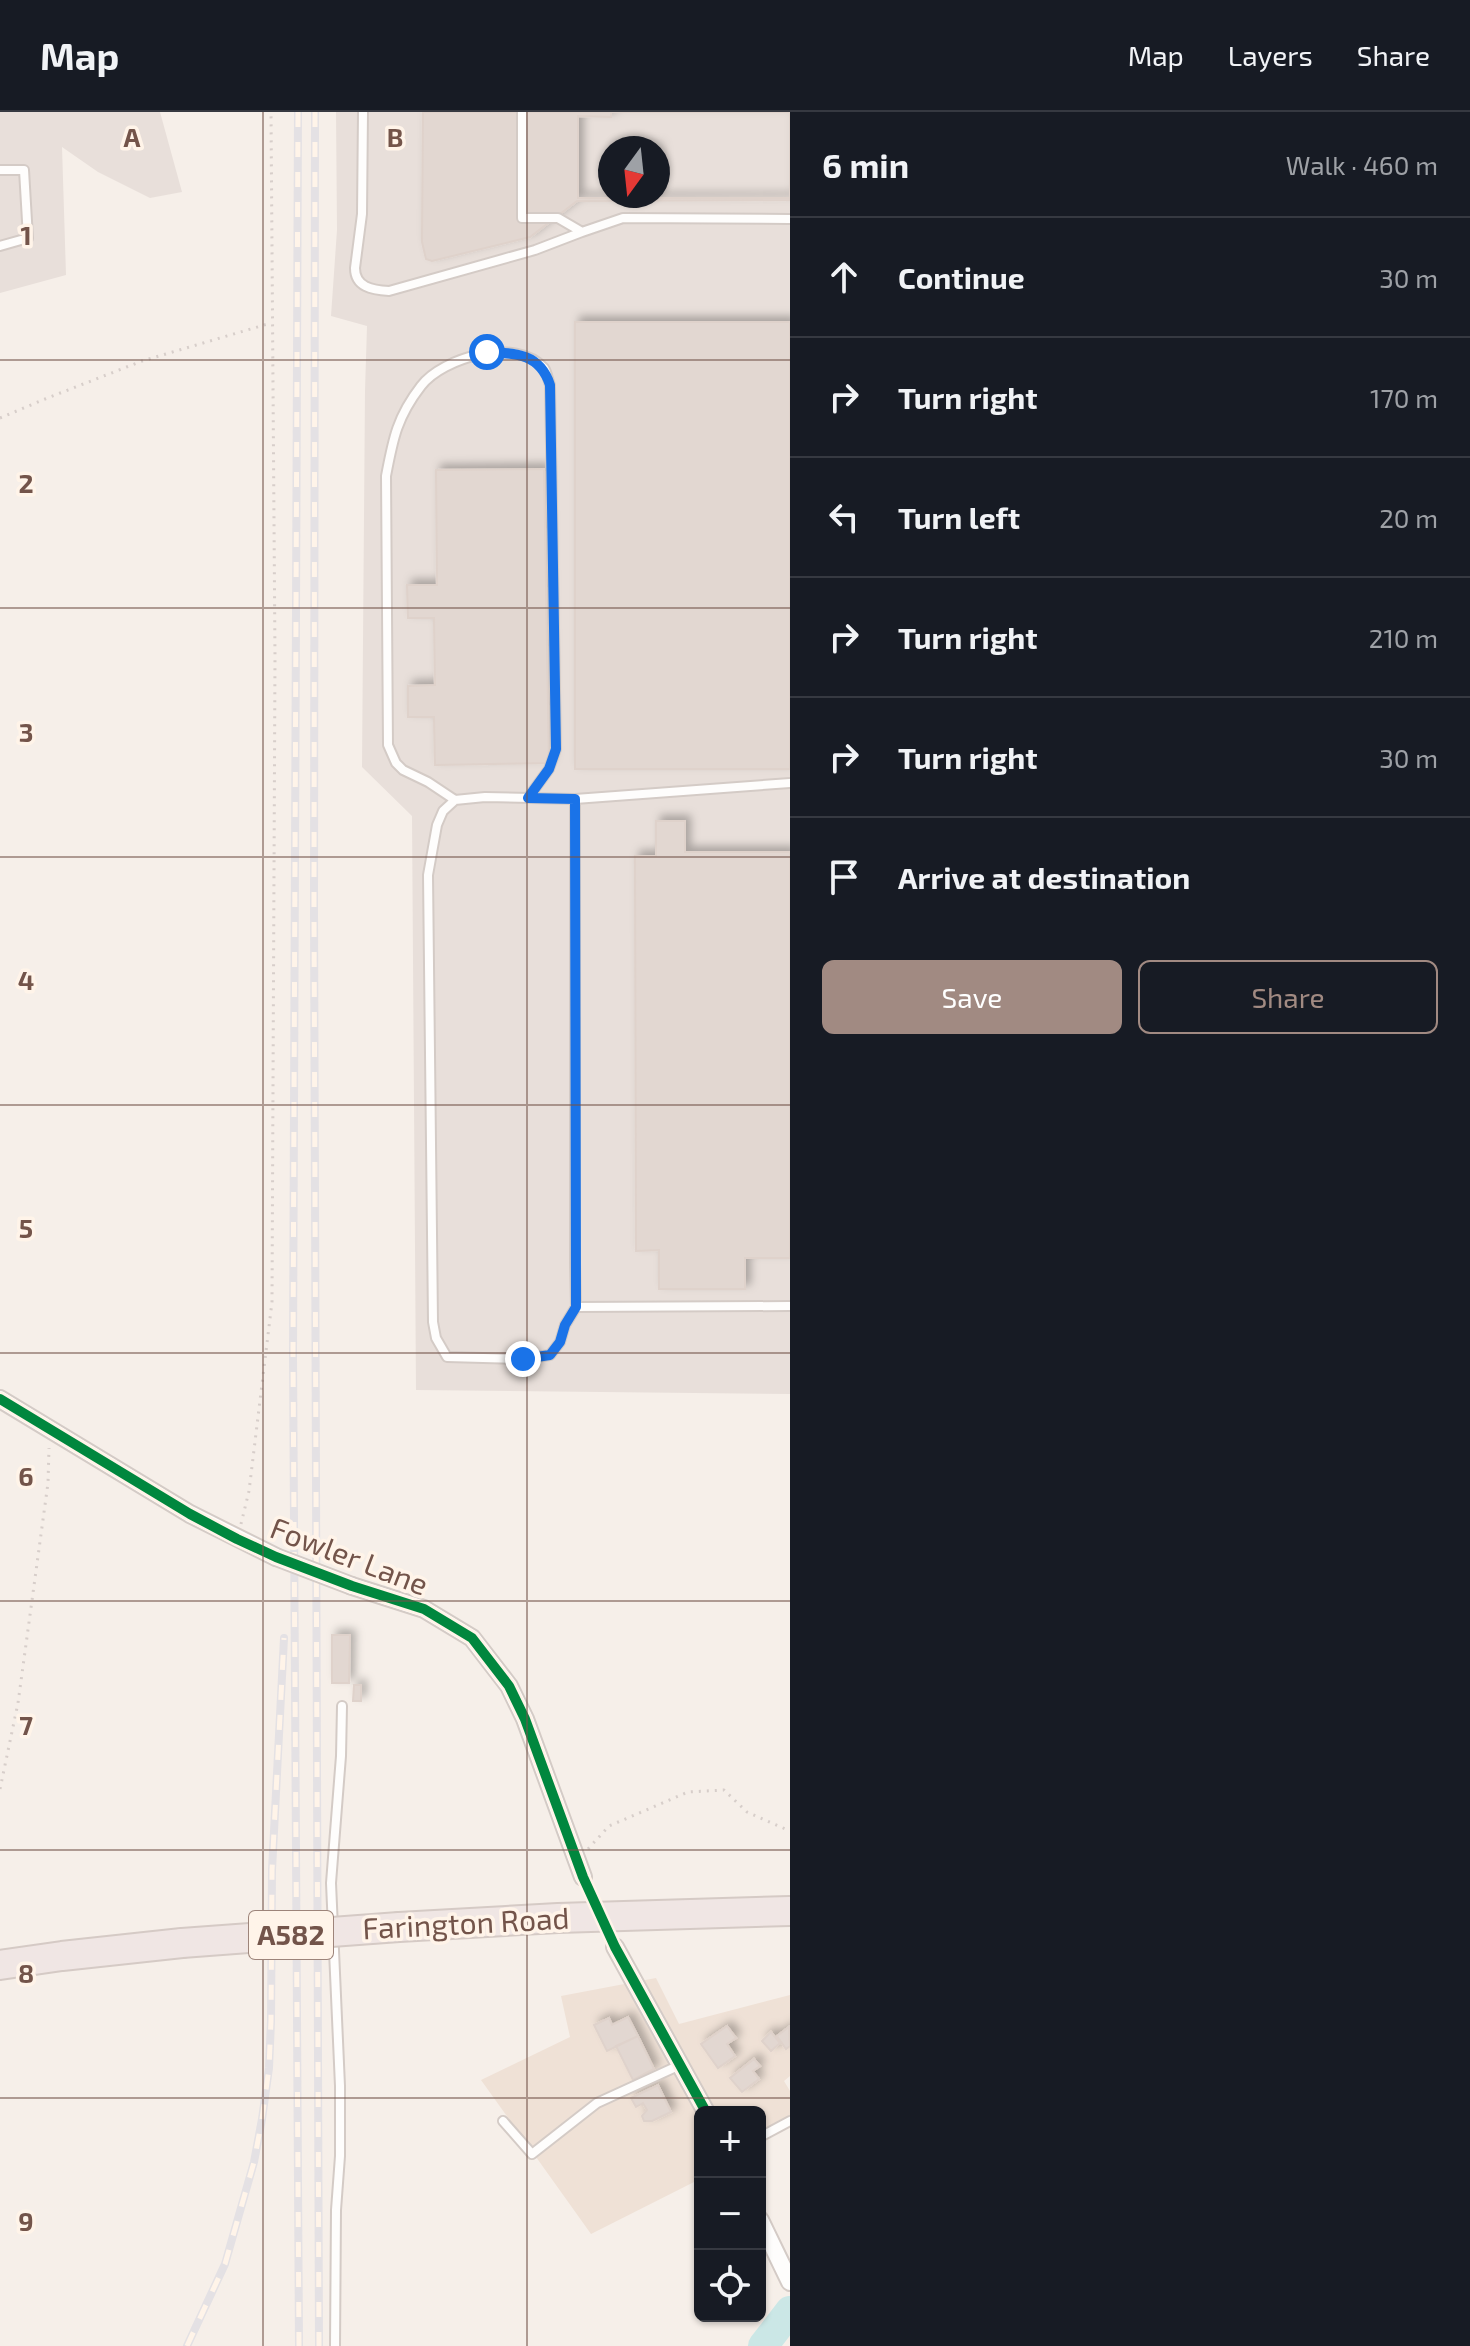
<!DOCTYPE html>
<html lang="en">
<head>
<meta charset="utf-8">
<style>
  body { margin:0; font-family:"Exo 2",sans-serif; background:#242831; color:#f1f3f6 }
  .controls { position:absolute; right:24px; bottom:24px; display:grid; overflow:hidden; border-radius:12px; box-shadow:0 2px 6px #0004 }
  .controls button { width:72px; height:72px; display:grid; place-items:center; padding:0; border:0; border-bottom:2px solid #363941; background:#171b24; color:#f1f3f6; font:40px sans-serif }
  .compass { position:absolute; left:598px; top:24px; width:72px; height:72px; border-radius:50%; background:#171b24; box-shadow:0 2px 6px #0004; rotate:195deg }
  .stop { position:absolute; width:24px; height:24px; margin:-18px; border:6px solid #1a73e8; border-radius:50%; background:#fff }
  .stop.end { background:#1a73e8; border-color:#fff; box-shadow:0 2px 8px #0008 }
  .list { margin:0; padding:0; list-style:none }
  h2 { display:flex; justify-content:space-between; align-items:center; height:104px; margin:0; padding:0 32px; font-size:34px }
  h2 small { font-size:26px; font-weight:400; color:#9ea1a6 }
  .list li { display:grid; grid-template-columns:52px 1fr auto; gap:24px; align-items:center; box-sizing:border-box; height:120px; padding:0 32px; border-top:2px solid #363941 }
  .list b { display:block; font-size:30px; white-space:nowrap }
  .list em { font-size:26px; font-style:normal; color:#9ea1a6 }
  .actions { display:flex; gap:16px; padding:24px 32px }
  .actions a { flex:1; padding:18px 0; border:2px solid #a18a82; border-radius:12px; text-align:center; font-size:28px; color:#a18a82 }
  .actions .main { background:#a18a82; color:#fff }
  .icon { flex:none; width:44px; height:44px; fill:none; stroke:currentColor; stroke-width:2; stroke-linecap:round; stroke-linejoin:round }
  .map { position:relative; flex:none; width:790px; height:2234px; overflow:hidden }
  header { display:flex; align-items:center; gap:48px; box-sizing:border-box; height:112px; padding:0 40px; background:#171b24; border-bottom:2px solid #363941 }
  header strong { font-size:38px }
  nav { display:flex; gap:44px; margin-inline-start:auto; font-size:28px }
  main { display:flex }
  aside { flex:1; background:#171b24 }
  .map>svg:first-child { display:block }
</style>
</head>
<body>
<header>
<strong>Map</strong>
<nav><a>Map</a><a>Layers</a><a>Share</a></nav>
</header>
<main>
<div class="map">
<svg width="790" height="2234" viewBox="0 0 790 2234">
  <defs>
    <filter id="shadow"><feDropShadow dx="5" dy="-5" stdDeviation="4" flood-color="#0004"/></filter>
  </defs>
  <rect width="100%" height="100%" fill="#f6efe9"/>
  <path fill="#efe1d6" d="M656 1866 679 1912 790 1883V1964L784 1969 790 1979V2003L760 2022V2000H700V2067L591 2122 481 1968 570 1925 561 1884Z"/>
  <path fill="#e8dfda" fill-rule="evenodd" d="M0 0H160L182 80 150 86 98 60 62 35 66 163 0 181Z
    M336 0H790V1282L416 1278 412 704 362 655 365 279 367 214 331 204 337 118ZM610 36H658V84H610Z"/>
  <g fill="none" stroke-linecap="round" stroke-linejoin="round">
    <path stroke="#cbe7e6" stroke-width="30" d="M763 2234 790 2199"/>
  </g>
  <path fill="#e2d7d1" stroke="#dfd2cb" stroke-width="2" fill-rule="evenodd" filter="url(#shadow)" d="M423 0H790V88L577 89 530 125 432 149 426 147 422 130ZM610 36H658V84H610Z
    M611 0H790V86H578V4L611 5ZM610 36H658V84H610Z
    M575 210H790V657H575Z
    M544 357 549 651 435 653 434 605H408V574L435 573 434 506H408L407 473H437L436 358Z
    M656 709H685V740H790V1146H745V1177H659V1138L636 1139 635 744H656Z
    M332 1523H350L349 1571H332Z
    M354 1573H361V1589H353Z
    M628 1905 638 1924 607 1939 594 1913 609 1906 612 1913Z
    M727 1914 736 1926 727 1932 735 1944 718 1956 701 1932Z
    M789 1915 790 1934 786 1937 777 1924Z
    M771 1920 780 1931 771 1939 762 1929Z
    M638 1924 654 1957 633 1968 616 1934Z
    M754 1947 760 1954 753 1959 759 1967 742 1980 730 1966Z
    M658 1973 671 2000 652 2009H644L642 2004 647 1998 643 1991 636 1995 631 1986Z"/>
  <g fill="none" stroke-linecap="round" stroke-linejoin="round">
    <g stroke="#d4cbc6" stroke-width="12">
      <path id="lane" d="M363 0 362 102 355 156C355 175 372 178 389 179L535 138 582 120
        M522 0V106H558L582 120 623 106 790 107
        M0 58H24L28 126 0 134
        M790 671 575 687V1151L576 1195 790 1194
        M575 687 485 685 455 688 443 699 437 713 428 763 433 1210 436 1226 447 1245 523 1247 550 1243 560 1230 565 1213 576 1195
        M455 688 428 670 403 658 396 651 388 633 386 364C393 327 397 305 421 274 443 245 516 225 544 256 547 260 548 268 550 273L556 637 549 657 528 686
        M503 2009 532 2042 597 1991 680 1953
        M760 2025 790 2009
        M335 2234 336 2098 340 2044V1974L331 1771 341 1644 342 1594"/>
    </g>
    <g stroke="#d4cbc6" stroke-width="20">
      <path id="street" d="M0 1287 190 1402 276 1445
        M352 1474 424 1497 472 1526 509 1574 525 1607 583 1765
        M615 1835 706 2000
        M760 2108 790 2170"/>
    </g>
    <g stroke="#d5cac5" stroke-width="32">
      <path id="highway" d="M399 1815 558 1806 790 1799
        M0 1853 62 1844 182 1831"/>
    </g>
    <path stroke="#d7ceca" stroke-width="3" stroke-dasharray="2 6" stroke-linecap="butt" d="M0 306 45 287 142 249 271 211
      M241 1412 249 1379 272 1190 275 546 271 0
      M0 1677 18 1591 48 1371 49 1336
      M588 1737 609 1714 688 1680 724 1678 747 1700 790 1719"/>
    <use href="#lane" stroke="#fefdfc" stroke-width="8"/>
    <use href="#street" stroke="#fefdfc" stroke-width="16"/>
    <use href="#highway" stroke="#f0e6e4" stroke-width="28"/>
    <g stroke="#e4e1e4" stroke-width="8">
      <path id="rail" d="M298 0 293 1244 299 2234
        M315 0 314 797 319 2234
        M187 2234 225 2152 254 2050 262 2007 269 1956 271 1909 272 1758 284 1526"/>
    </g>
    <use href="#rail" stroke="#fff4e9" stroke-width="5" stroke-dasharray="15" stroke-linecap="butt"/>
    <g stroke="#d4cbc6" stroke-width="20" stroke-linecap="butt">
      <path id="street-bridge" d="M276 1445 352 1474"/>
    </g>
    <g stroke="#d5cac5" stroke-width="32" stroke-linecap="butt">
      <path id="highway-bridge" d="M182 1831 399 1815"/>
    </g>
    <use href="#street-bridge" stroke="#fefdfc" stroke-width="16"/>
    <use href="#highway-bridge" stroke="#f0e6e4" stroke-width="28"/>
    <g stroke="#fff4e9" stroke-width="15">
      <path id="cycleway" d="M0 1287 190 1402 237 1427 276 1445 352 1474 424 1497 472 1526 509 1574 525 1607 583 1765 615 1835 706 2000"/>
    </g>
    <use href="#cycleway" stroke="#00873e" stroke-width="10"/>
  </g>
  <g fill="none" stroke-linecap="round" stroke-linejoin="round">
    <path stroke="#1a73e8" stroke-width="10" d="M487 240C517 241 540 242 550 273L556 637 549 657 528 686 575 687 576 1195 565 1213 560 1230 550 1243 523 1247"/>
  </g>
  <path fill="none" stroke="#73544a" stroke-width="2" stroke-opacity="0.55" d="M263 0V2234M527 0V2234M0 248H790M0 496H790M0 745H790M0 993H790M0 1241H790M0 1489H790M0 1738H790M0 1986H790"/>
  <g text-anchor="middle" stroke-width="7" stroke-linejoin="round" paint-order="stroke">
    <rect fill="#fff4e9" stroke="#9d847a" stroke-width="2" x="249" y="1799" width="84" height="48" rx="6"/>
    <g font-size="28" font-weight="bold" fill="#73544a">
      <text x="291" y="1833">A582</text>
    </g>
    <g font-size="30" fill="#73544a" stroke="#fff4e9">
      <text transform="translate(349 1445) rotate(21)" y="10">Fowler Lane</text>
      <text transform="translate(466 1812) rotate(-3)" y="10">Farington Road</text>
    </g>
  </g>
  <g font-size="26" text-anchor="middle" font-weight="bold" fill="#73544a" stroke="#fff4e9" stroke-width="7" stroke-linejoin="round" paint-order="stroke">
    <text x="132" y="35">A</text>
    <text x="395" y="35">B</text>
    <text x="26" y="133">1</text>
    <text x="26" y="381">2</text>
    <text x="26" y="630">3</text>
    <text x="26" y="878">4</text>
    <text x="26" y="1126">5</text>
    <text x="26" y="1374">6</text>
    <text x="26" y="1623">7</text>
    <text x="26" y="1871">8</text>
    <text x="26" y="2119">9</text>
  </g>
</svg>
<div class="controls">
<button>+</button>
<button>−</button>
<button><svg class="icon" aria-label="locate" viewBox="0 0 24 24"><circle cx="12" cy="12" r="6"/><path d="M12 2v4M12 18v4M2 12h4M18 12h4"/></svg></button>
</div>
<svg class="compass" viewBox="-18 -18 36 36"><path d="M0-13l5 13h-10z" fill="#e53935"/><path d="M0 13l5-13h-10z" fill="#9ea1a6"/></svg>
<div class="stop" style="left:487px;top:240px"></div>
<div class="stop end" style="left:523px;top:1247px"></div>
</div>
<aside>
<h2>6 min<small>Walk · 460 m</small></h2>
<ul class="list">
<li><svg class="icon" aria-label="ahead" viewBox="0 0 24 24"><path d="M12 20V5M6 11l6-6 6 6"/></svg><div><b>Continue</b></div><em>30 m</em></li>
<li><svg class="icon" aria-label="right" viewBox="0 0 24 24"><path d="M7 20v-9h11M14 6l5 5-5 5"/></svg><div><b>Turn right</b></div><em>170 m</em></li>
<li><svg class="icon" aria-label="left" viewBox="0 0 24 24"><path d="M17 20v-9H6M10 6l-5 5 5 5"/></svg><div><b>Turn left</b></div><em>20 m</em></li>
<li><svg class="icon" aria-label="right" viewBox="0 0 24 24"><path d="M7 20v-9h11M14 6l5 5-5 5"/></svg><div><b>Turn right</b></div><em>210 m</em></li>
<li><svg class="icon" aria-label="right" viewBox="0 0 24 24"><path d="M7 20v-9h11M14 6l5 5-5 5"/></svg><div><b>Turn right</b></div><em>30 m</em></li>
<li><svg class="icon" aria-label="arrive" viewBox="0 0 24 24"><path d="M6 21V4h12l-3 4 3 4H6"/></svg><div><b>Arrive at destination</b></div></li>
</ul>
<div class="actions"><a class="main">Save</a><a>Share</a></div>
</aside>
</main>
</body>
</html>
